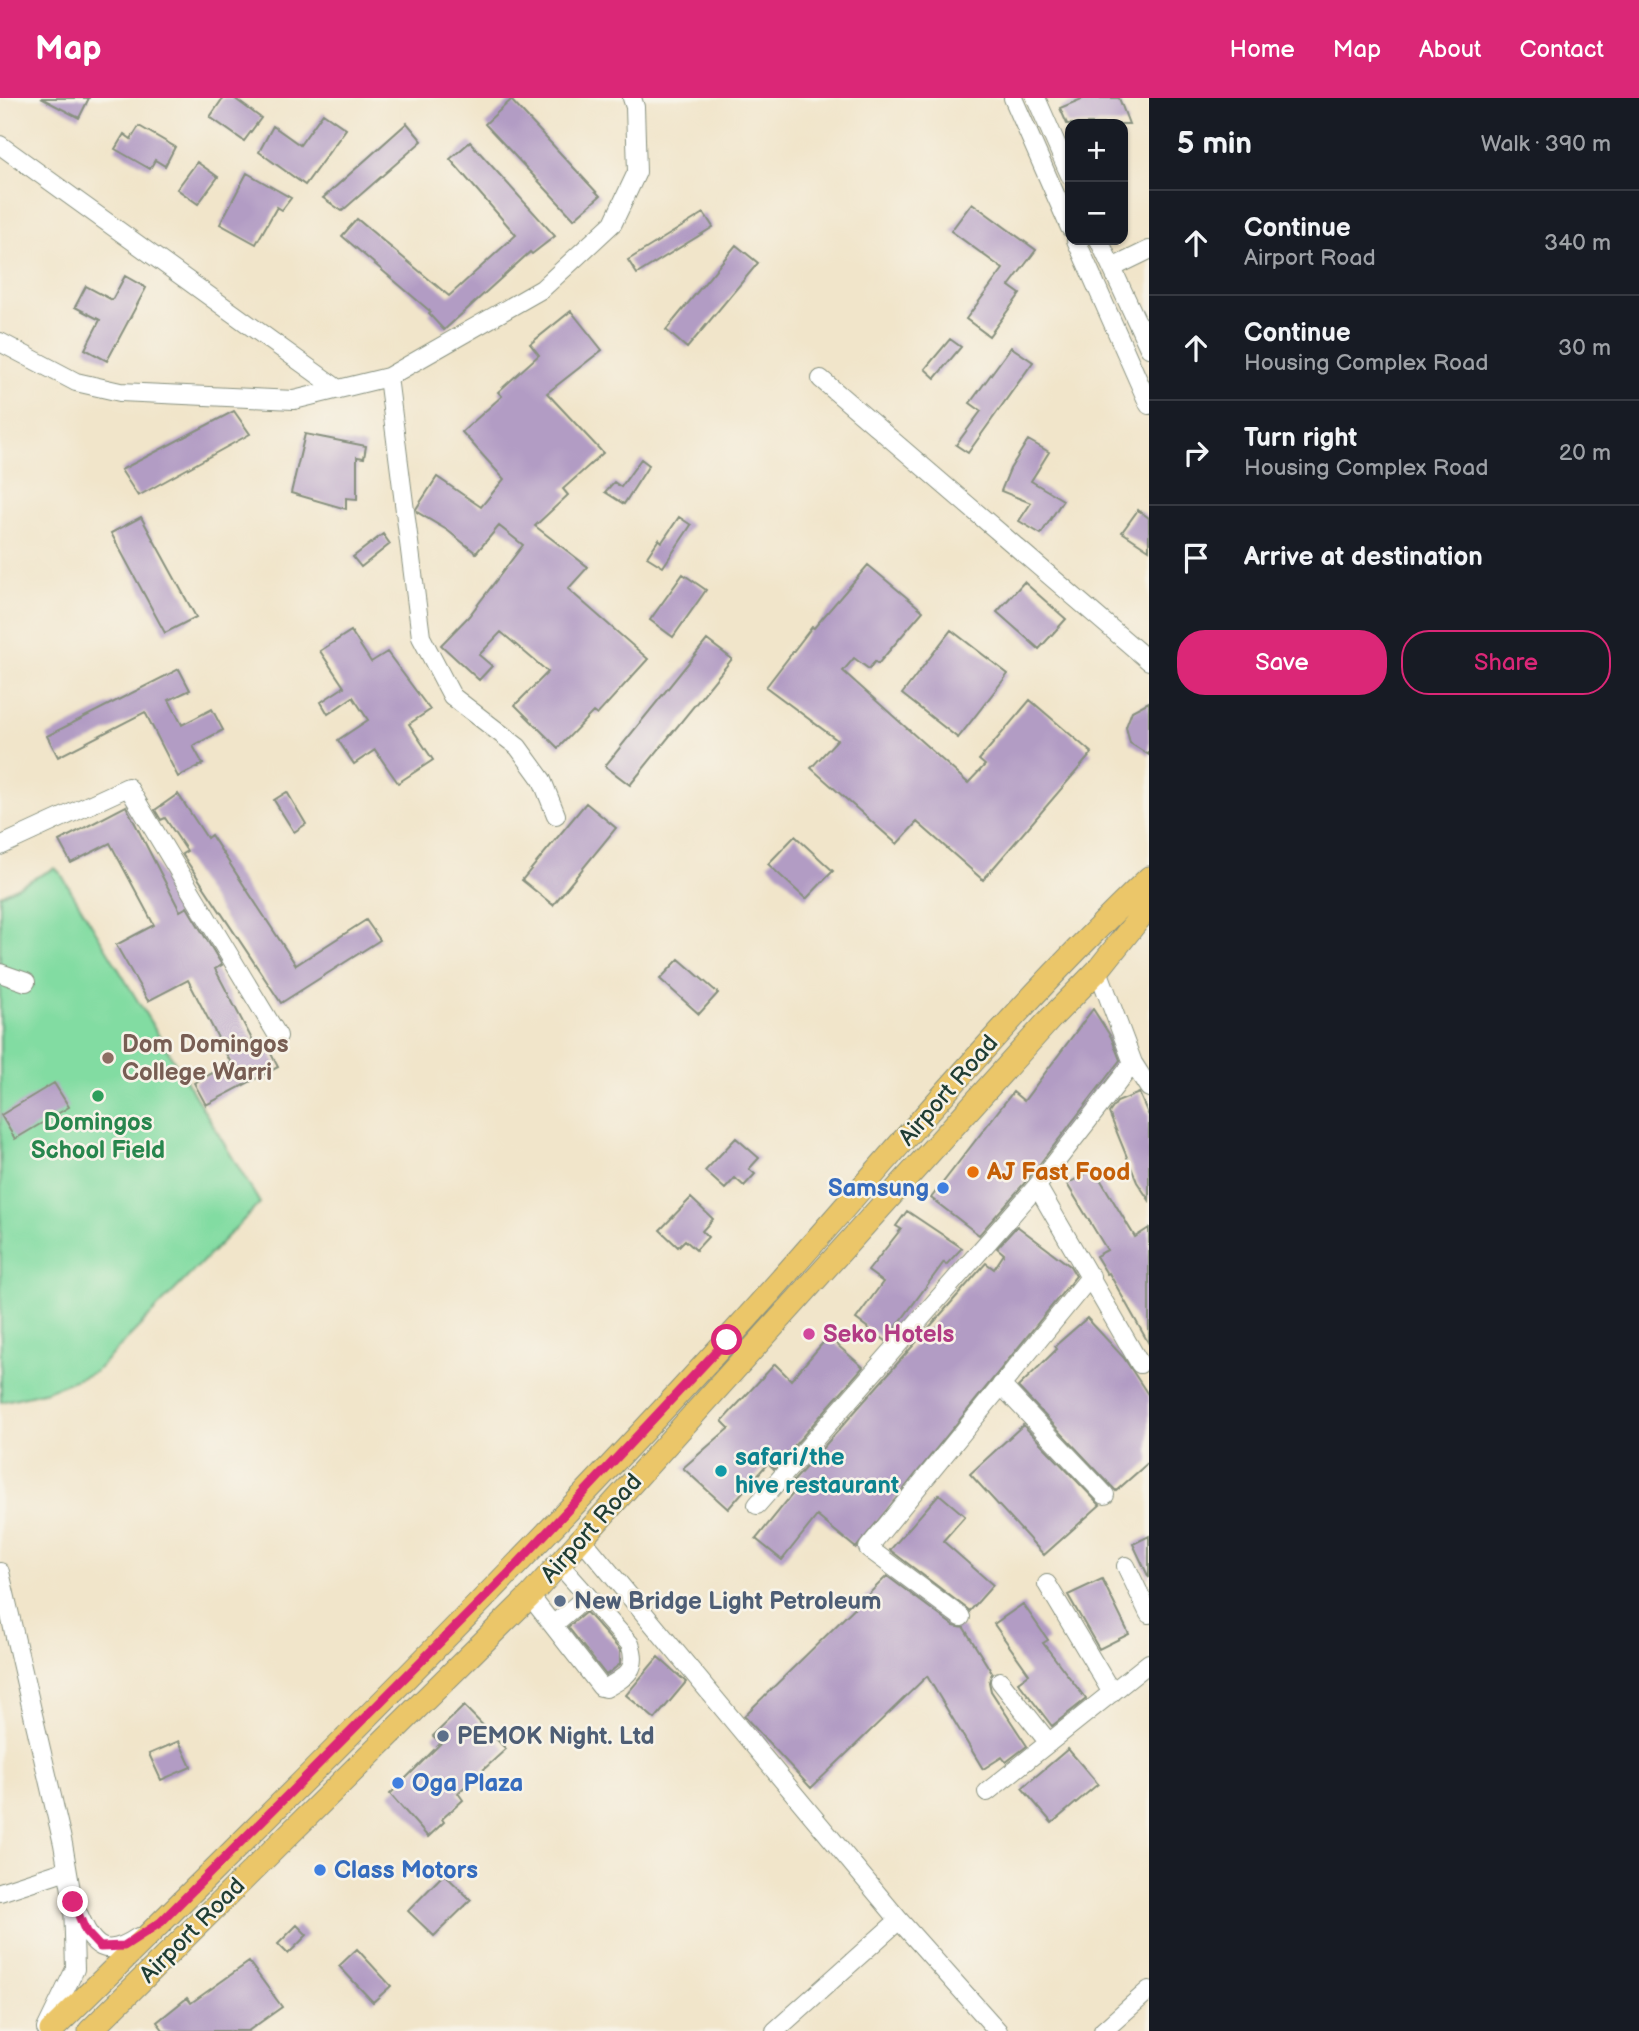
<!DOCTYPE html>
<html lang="en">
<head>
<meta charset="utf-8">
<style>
  body { margin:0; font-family:"Balsamiq Sans",sans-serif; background:#20242c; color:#f1f3f6 }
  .controls { position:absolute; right:21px; top:21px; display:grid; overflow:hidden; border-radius:14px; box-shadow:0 2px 5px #0004 }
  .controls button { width:63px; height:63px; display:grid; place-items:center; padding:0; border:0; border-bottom:2px solid #363941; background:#171b24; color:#f1f3f6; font:35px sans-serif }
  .stop { position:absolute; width:21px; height:21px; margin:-16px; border:5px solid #db2777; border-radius:50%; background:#fff }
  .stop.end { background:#db2777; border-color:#fff; box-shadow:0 2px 7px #0008 }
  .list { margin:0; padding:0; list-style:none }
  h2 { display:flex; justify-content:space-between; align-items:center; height:91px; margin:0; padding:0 28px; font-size:30px }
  h2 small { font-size:23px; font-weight:400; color:#9ea1a6 }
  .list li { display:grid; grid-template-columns:46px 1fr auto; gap:21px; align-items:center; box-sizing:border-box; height:105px; padding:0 28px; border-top:2px solid #363941 }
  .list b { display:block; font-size:26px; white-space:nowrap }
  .list p { margin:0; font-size:23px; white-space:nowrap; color:#9ea1a6 }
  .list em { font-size:23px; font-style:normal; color:#9ea1a6 }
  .actions { display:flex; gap:14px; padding:21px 28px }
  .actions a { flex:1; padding:16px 0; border:2px solid #db2777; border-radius:28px; text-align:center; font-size:24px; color:#db2777 }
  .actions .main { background:#db2777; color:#fff }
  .icon { flex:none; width:38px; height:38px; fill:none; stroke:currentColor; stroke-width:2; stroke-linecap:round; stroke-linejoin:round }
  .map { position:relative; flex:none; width:1149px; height:1933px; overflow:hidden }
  header { display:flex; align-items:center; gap:42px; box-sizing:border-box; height:98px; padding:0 35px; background:#db2777; color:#fff }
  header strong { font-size:33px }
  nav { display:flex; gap:38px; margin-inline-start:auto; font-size:24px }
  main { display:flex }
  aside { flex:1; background:#171b24 }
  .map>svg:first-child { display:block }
</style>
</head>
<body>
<header>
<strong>Map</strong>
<nav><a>Home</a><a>Map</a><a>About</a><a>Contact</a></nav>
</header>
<main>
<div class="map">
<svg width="1149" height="1933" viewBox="0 0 1149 1933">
  <rect width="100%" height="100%" fill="#f7f3e8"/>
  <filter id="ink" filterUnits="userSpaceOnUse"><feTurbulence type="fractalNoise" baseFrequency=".0143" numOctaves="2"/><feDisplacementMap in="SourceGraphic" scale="14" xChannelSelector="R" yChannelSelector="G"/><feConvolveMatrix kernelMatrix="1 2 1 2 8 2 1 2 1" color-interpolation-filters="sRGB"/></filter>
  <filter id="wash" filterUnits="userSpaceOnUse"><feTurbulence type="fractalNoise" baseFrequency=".00686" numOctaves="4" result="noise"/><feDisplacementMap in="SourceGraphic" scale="28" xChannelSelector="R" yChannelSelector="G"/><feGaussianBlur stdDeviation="1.57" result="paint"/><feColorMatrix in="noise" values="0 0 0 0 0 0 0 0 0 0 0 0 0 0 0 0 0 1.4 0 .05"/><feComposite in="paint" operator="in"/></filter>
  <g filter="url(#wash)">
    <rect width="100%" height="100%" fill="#f1e5ca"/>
    <path fill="#82dca2" stroke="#508c6b" stroke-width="2" d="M55 770 61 776 260 1105 95 1274 47 1293 1 1304 0 884 20 891 32 888 0 869V797Z"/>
    <g id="blocks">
      <path fill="#b29cc4" d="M41 0H89L79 20Z
        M223 0H234L261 20 244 43 210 19Z
        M1084 0H1119L1129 26H1067L1060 10Z
        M511 2 600 98 574 121 485 26Z
        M323 15 346 31 305 87 259 54 273 28 300 47Z
        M407 25 422 43 342 113 323 100Z
        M139 28 175 49 165 68 155 62 150 71 115 51 124 36 131 41Z
        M470 44 555 138 532 156 530 154 444 232 429 216 431 214 342 138 357 121 449 198 516 137 450 61Z
        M197 64 218 79 198 106 177 91Z
        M247 75 291 100 282 112 277 109 256 146 220 126Z
        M972 105 1036 152 1009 188 1020 196 989 238 966 221 1003 171 951 133Z
        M704 115 713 129 637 176 628 162Z
        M736 147 758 165 687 250 666 232Z
        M125 178 146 190 107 263 85 251 100 222 75 209 86 188 112 202Z
        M571 213 602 252 547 295 603 355 563 391 568 397 535 428 588 469 568 491 648 561 597 617 593 614 558 650 515 607 548 574 501 534 479 557 492 568 479 582 441 547 469 518 523 447 499 428 476 455 447 432 417 414 416 411 437 379 481 409 504 381 462 334 502 298 498 294 539 257 530 246Z
        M950 241 961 249 935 280 925 271Z
        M1011 249 1033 264 968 355 956 347 981 313 970 305Z
        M234 313 250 336 138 398 121 372Z
        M305 336 366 348 364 360 357 359V401L346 400V411L291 395Z
        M1028 342 1049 354 1031 383 1063 402 1041 436 1019 423 1031 405 1001 393 1010 371Z
        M641 361 649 367 624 406 605 394 614 384 621 389Z
        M1138 412 1149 420V452L1122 434Z
        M141 419 196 519 165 535 111 435Z
        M679 419 691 427 663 469 647 459 659 441 662 444Z
        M383 436 390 446 361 469 353 459Z
        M868 467 923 513 878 566 875 563 869 571 854 560 843 573 968 685 985 667 979 662 1030 602 1092 655 983 782 917 724 897 746 811 670 837 642 766 589 812 529 814 530Z
        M683 476 706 492 673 539 650 522Z
        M1024 484 1066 521 1039 551 997 514Z
        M951 532 1008 576 958 640 902 596Z
        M351 533 371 564 387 554 430 612 409 626 433 662 398 685 375 652 354 666 338 642 368 622 353 599 328 616 321 604 344 589 320 553Z
        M707 542 732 561 630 687 605 668Z
        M179 571 190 592 169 602 182 627 212 611 223 632 193 648 203 666 178 679 145 614 58 659 47 638Z
        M1149 604V657L1130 645 1126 629 1132 613Z
        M287 694 306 726 294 734 274 702Z
        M178 696 207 740 211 737 296 867 366 822 380 842 281 905 182 756 187 753 165 720 161 722 155 712Z
        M586 705 616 730 553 807 522 782Z
        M126 708 180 813 187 809 222 867 215 871 257 951 266 946 278 969 206 1007 194 985 231 965 188 882 148 903 116 847 154 827 110 745 71 765 59 743Z
        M795 738 833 773 806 801 768 766Z
        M679 861 718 895 699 916 660 881Z
        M1093 911 1111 939 1120 962 1028 1081 979 1137 931 1100 1013 994 1024 1003Z
        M54 985 69 1009 15 1041 1 1017Z
        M1139 995 1149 1018V1102L1137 1084 1109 1015 1117 1004Z
        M736 1040 759 1060 749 1071 755 1076 744 1088 735 1080 725 1091 705 1073Z
        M1094 1071 1135 1139 1149 1130V1246L1109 1175 1107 1176 1096 1158 1107 1152 1067 1086Z
        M691 1100 713 1121 702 1133 708 1139 696 1152 685 1142 678 1149 660 1132Z
        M907 1113 962 1150 946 1167 944 1164 886 1243 856 1221 883 1184 868 1173 901 1131 896 1128Z
        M1017 1128 1070 1168 1076 1178 856 1450 817 1418 782 1462 756 1441 795 1393 791 1386 986 1165 994 1171 1004 1156 997 1150Z
        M1087 1220 1124 1260 1149 1298V1364L1116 1393 1018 1289 1057 1251 1055 1248Z
        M828 1239 863 1269 774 1371 768 1365 728 1411 683 1370 729 1330 722 1323 775 1266 791 1282Z
        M1023 1327 1100 1407 1044 1457 970 1376Z
        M939 1396 965 1418 943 1443 993 1487 970 1513 890 1452Z
        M1149 1438V1480L1133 1446Z
        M887 1478 954 1528 964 1530 992 1575 989 1584 991 1593 1027 1648 1006 1664 1002 1659 983 1671 927 1578 811 1690 744 1618Z
        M1102 1481 1129 1536 1099 1551 1068 1497Z
        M1023 1506 1048 1542 1043 1545 1086 1601 1052 1628 1018 1584 1029 1576 994 1526Z
        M586 1514 620 1552V1566L606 1577 568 1529Z
        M658 1559 686 1584 655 1621 626 1597Z
        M464 1608 506 1651 458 1695 463 1702 442 1721 444 1724 428 1739 390 1696 441 1645 433 1638Z
        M179 1643 191 1669 161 1682 149 1656Z
        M1068 1651 1098 1686 1052 1725 1022 1690Z
        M444 1776 471 1802 434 1838 408 1813Z
        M297 1827 307 1837 288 1856 278 1846Z
        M357 1851 391 1888 373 1904 339 1868Z
        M249 1864 282 1909 248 1933H164L157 1924 187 1900 191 1905Z"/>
    </g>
  </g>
  <g filter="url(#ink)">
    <use href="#blocks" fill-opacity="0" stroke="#88917f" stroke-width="2"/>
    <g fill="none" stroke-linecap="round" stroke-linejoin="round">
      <g stroke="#88917f" stroke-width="20">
        <path id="minor" d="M1013 0 1070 130
          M1036 0 1070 77
          M0 47 338 291
          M1076 142 1149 307
          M1099 142 1149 250
          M1112 170 1149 152
          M0 244 76 284 120 294 294 302 388 279 542 191 613 125 637 74 635 9 632 0
          M388 279 421 539 452 598 518 649 542 682 556 717
          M821 281 1149 563
          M0 748 128 689 278 938
          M1098 872 1133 965 1149 990
          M0 875 26 884
          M1037 1088 1140 1266
          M1001 1287 1105 1397
          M757 1407 1037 1088 1133 965
          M582 1441 899 1822 998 1933
          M1126 1468 1149 1516
          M0 1474 63 1746 73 1804 75 1871 46 1931
          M1047 1486 1112 1595
          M530 1498 601 1589 606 1590C627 1578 639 1571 630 1546L559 1466
          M961 1519 868 1450 1091 1178
          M553 1527 587 1498
          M1000 1583 1049 1645
          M987 1694 1149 1565
          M0 1794 67 1772
          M79 1817C93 1850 105 1861 138 1839
          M775 1933 899 1822
          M1103 1933 1149 1892"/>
      </g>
      <g stroke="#88917f" stroke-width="25">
        <path id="major" d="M51 1933C281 1706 511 1480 728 1241 868 1087 998 924 1149 780
          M90 1933 530 1498 1051 920 1098 872 1149 808"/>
      </g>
      <use href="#minor" stroke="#fff" stroke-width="18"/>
      <use href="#major" stroke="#ebc669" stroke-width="23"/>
    </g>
  </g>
  <g fill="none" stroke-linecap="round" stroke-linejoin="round" filter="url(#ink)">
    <path stroke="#db2777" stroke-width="9" d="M73 1804 86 1834 100 1849 124 1848 161 1824 506 1478 727 1242"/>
  </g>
  <circle fill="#8d6e63" stroke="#f7f3e8" stroke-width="2.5" cx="108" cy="960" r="7"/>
  <circle fill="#2e9e5b" stroke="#f7f3e8" stroke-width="2.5" cx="98" cy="998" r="7"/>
  <circle fill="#e8710a" stroke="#f7f3e8" stroke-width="2.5" cx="973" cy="1074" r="7"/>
  <g fill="#3f7fe0" stroke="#f7f3e8" stroke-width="2.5">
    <circle cx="943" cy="1090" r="7"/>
    <circle cx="398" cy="1685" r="7"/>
    <circle cx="320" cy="1772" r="7"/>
  </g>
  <circle fill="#d1479c" stroke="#f7f3e8" stroke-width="2.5" cx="809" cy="1236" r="7"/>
  <circle fill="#0f9aa8" stroke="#f7f3e8" stroke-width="2.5" cx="721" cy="1373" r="7"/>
  <g fill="#5c6f8a" stroke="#f7f3e8" stroke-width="2.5">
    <circle cx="560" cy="1503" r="7"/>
    <circle cx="443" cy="1638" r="7"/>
  </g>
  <g text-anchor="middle" stroke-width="5" stroke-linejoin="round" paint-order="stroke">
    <g font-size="24" font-weight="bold" fill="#785e54" stroke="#f7f3e8" text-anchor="start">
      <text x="122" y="954">Dom Domingos<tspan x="122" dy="28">College Warri</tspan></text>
    </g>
    <g font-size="24" fill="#1f3d34" stroke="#f7f3e8">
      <text transform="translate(948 992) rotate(-49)" y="8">Airport Road</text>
      <text transform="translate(591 1430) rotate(-48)" y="8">Airport Road</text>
      <text transform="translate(192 1832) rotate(-45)" y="8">Airport Road</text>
    </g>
    <g font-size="24" font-weight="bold" fill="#27864d" stroke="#f7f3e8">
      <text x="98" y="1032">Domingos<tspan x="98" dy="28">School Field</tspan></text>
    </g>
    <g font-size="24" font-weight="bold" fill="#c56008" stroke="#f7f3e8" text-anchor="start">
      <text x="987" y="1082">AJ Fast Food</text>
    </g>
    <g font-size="24" font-weight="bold" fill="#366cbe" stroke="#f7f3e8" text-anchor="start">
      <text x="929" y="1098" text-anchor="end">Samsung</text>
      <text x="412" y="1693">Oga Plaza</text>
      <text x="334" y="1780">Class Motors</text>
    </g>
    <g font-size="24" font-weight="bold" fill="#b23c85" stroke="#f7f3e8" text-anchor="start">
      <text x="823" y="1244">Seko Hotels</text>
    </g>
    <g font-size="24" font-weight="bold" fill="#0d838f" stroke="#f7f3e8" text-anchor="start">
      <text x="735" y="1367">safari/the<tspan x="735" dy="28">hive restaurant</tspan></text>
    </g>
    <g font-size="24" font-weight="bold" fill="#4e5e75" stroke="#f7f3e8" text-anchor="start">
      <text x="574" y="1511">New Bridge Light Petroleum</text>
      <text x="457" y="1646">PEMOK Night. Ltd</text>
    </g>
  </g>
</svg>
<div class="controls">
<button>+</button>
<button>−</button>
</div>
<div class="stop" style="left:727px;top:1242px"></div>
<div class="stop end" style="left:73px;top:1804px"></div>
</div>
<aside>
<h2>5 min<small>Walk · 390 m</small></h2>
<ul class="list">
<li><svg class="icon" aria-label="ahead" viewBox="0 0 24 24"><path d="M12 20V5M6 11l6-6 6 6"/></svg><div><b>Continue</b><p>Airport Road</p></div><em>340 m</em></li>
<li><svg class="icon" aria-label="ahead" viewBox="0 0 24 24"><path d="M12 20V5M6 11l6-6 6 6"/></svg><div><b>Continue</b><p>Housing Complex Road</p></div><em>30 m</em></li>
<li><svg class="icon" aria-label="right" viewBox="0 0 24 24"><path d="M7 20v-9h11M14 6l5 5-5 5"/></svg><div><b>Turn right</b><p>Housing Complex Road</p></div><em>20 m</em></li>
<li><svg class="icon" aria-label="arrive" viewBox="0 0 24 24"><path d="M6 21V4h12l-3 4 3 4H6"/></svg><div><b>Arrive at destination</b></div></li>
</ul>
<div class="actions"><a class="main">Save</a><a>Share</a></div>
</aside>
</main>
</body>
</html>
